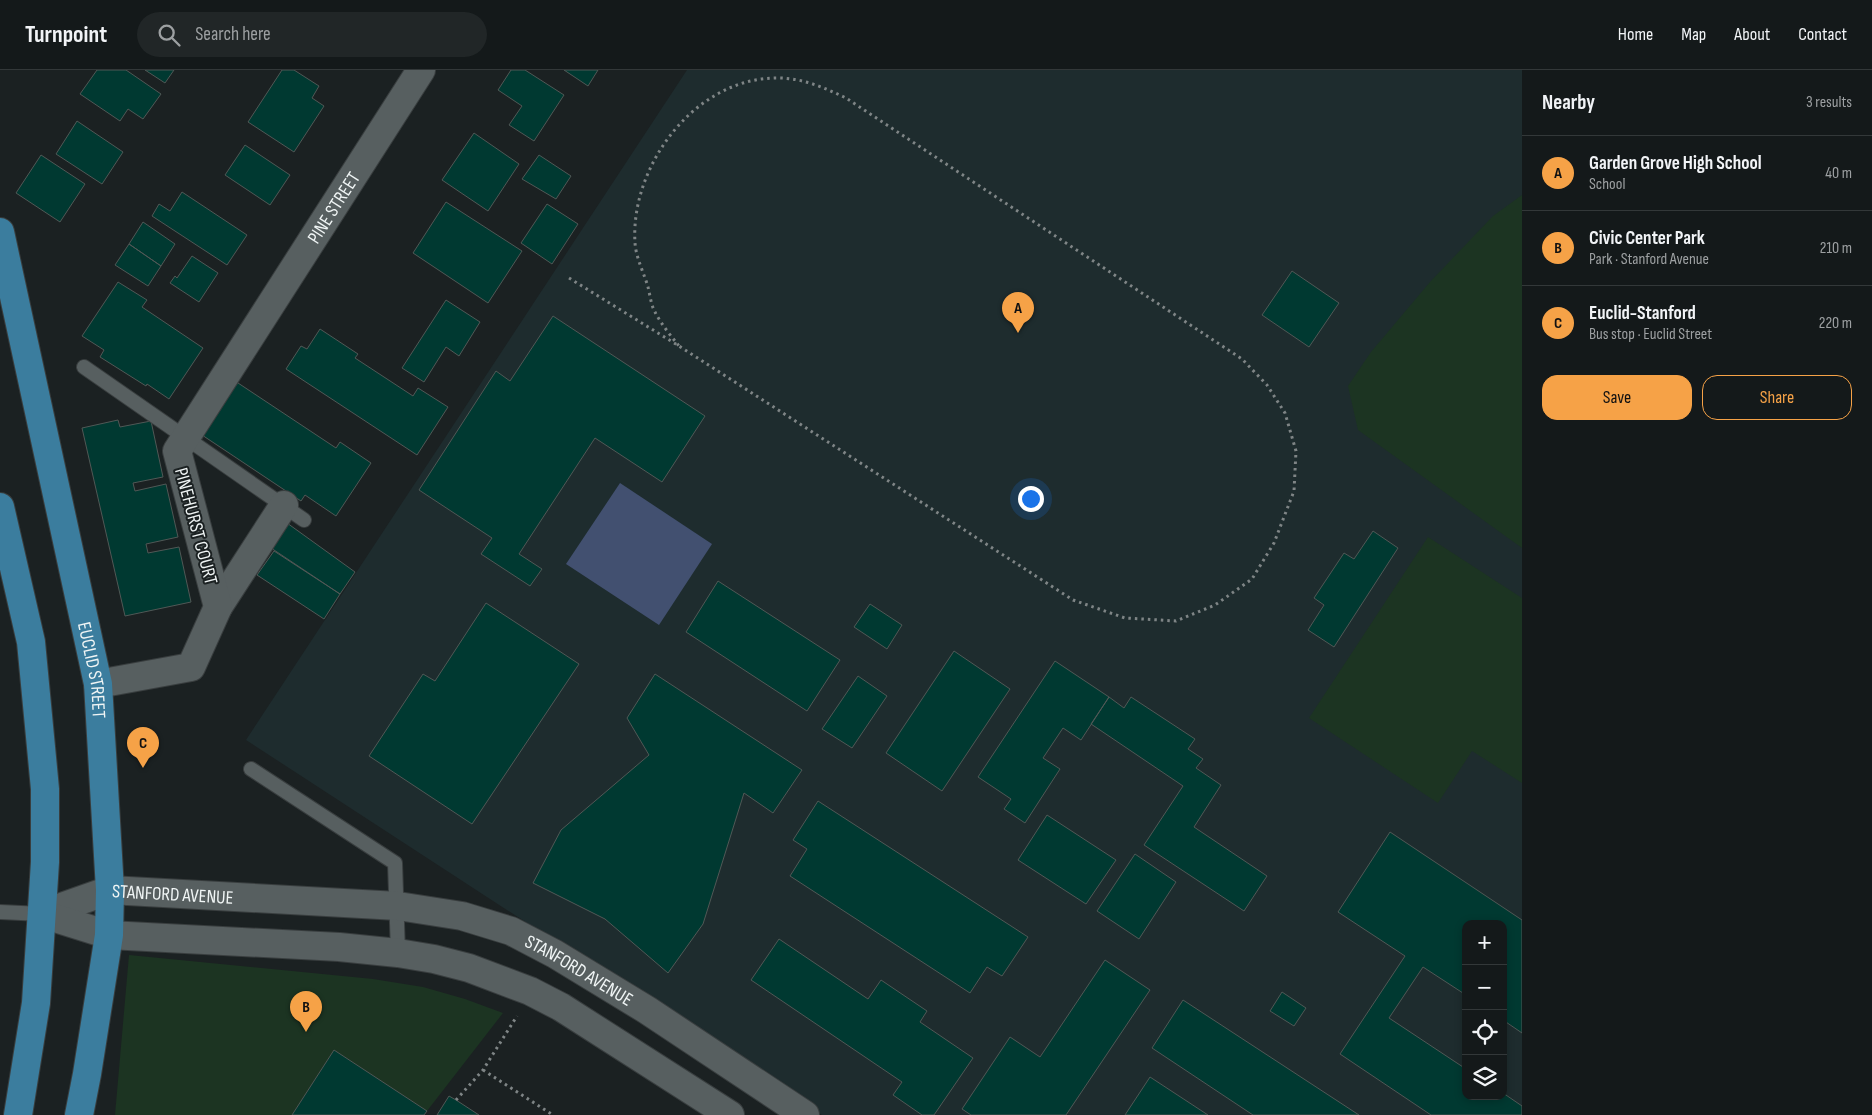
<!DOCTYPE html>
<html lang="en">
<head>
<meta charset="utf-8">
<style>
  body { margin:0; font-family:"Sofia Sans Condensed",sans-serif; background:#212627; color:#f1f3f6 }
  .controls { position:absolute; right:15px; bottom:15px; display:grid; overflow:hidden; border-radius:10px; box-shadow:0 2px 8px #0003 }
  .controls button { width:45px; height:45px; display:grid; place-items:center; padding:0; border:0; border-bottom:1px solid #333839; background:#14191a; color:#f1f3f6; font:25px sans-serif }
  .you { position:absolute; left:1030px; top:428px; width:18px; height:18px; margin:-12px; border:4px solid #fff; border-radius:50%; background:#1a73e8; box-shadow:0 0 0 8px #1a73e833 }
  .badge { display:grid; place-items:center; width:32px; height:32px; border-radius:50%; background:#f6a247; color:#111; font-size:16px; font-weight:700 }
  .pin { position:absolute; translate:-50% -41px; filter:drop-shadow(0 1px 2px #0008) }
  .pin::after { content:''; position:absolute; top:26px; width:18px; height:15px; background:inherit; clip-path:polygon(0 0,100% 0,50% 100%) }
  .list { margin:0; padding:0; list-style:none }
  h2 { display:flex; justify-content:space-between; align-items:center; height:65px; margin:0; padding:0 20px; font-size:21px }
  h2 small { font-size:16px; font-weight:400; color:#9da0a2 }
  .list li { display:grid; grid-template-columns:32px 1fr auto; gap:15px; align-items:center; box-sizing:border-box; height:75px; padding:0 20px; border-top:1px solid #333839 }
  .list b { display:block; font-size:19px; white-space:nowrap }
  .list p { margin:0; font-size:16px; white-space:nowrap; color:#9da0a2 }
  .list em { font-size:16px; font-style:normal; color:#9da0a2 }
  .actions { display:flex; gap:10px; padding:15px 20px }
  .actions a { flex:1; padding:11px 0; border:1px solid #f6a247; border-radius:15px; text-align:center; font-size:18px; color:#f6a247 }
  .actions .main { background:#f6a247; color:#111 }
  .icon { flex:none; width:28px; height:28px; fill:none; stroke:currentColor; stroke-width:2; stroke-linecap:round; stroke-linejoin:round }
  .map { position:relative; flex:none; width:1522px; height:1045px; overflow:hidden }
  header { display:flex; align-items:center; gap:30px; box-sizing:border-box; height:70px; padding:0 25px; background:#14191a; border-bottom:1px solid #333839 }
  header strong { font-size:24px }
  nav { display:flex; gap:28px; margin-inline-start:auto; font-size:18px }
  .search { width:350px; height:45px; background:#212627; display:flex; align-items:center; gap:12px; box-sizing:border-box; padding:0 18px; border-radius:28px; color:#9da0a2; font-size:19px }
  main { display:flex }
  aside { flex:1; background:#14191a }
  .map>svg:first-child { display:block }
</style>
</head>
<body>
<header>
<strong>Turnpoint</strong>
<div class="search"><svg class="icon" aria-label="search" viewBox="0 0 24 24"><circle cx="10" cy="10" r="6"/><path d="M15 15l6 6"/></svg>Search here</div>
<nav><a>Home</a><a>Map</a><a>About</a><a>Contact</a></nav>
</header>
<main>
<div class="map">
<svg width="1522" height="1045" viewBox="0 0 1522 1045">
  <rect width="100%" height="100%" fill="#1b2122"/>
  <path fill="#1e2c2e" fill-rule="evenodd" d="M687 0H1522V1045H822L246 670ZM1466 854H1503V1026H1466Z"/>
  <path fill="#1c3422" d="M1522 125V478L1358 360 1348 316 1371 282 1430 212 1493 146Z
    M1428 467 1522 528V713L1472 681 1438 733 1309 648Z
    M129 885 373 909 423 917 465 929 503 943 427 1041 334 980 292 1045H115Z"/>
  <path fill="#425070" d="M620 413 712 474 659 555 566 494Z"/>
  <path fill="#003931" stroke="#505856" d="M97 0H126L161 24 143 49 128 39 120 51 80 24Z
    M145 0H174L165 13Z
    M282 0H294L319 16 312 28 324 36 294 82 248 52Z
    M511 0H525L564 25 534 71 509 55 522 36 498 20Z
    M564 0H598L588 16Z
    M77 51 123 82 102 114 56 84Z
    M474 63 519 94 488 141 442 110Z
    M245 75 290 105 270 135 225 105Z
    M41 85 85 114 60 152 16 123Z
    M539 85 571 106 556 129 522 109Z
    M182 122 247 165 227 195 152 146 159 134 170 141Z
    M446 132 522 181 488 233 413 183Z
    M547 134 578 154 552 194 521 173Z
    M143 152 175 174 161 196 129 174Z
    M129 174 161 196 148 216 115 195Z
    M192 186 218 203 199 232 170 213 175 206 177 208Z
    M1292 201 1339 233 1309 277 1262 245Z
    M118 212 147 230 142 237 203 278 169 329 147 314 146 316 100 287 104 280 82 266Z
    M446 230 480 252 459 286 446 277 424 312 402 298Z
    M553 246 705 346 662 412 595 368 519 484 542 499 530 516 481 484 492 468 419 420 496 301 510 311Z
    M320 259 358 284 355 288 413 326 418 318 448 337 417 385 286 299 301 276 307 279Z
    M235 311 336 378 340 372 371 393 336 446 305 425 301 431 202 365Z
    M118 350 120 357 151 351 163 407 133 413 135 421 166 414 178 467 146 474 148 483 179 477 191 532 125 546 82 358Z
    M287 453 355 502 340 524 271 478Z
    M1373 461 1398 478 1334 577 1308 560 1324 535 1314 528 1344 483 1354 489Z
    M274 481 340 524 324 549 257 505Z
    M718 511 840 590 807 641 686 562Z
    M486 533 579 594 472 754 369 686 423 604 435 611Z
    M870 534 902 555 887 579 854 557Z
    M954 581 1010 619 942 721 886 683Z
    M1055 591 1109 627 1081 670 1063 658 1043 688 1060 699 1025 753 1004 739 1011 729 978 707Z
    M655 604 802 700 773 743 744 723 703 854 668 903 605 849 533 813 561 760 649 685 627 648Z
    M858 606 887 626 852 678 822 659Z
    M1109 627 1124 638 1131 627 1195 669 1188 679 1203 689 1196 698 1221 715 1194 757 1267 806 1244 841 1144 775 1183 716 1091 654Z
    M818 731 1028 867 1002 906 987 897 970 923 790 806 807 779 793 770Z
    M1047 745 1116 790 1086 834 1018 790Z
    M1390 762 1522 850V963L1503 950V854H1466V925L1423 897 1389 948 1466 999V1026H1503V1023L1522 1036V1045H1431L1340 984 1405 886 1338 842Z
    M1135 784 1176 812 1139 869 1097 841Z
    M779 869 868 929 881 910 927 941 920 952 973 988 934 1045H922L893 1025 902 1012 751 910Z
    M1105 890 1150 920 1066 1045H971L962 1039 1010 967 1040 987Z
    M1282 922 1306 938 1294 956 1270 941Z
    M1183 930 1359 1045H1253L1152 978Z
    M334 980 427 1041 424 1045H292Z
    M1150 1007 1208 1045H1125Z
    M449 1026 456 1030 479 1045H437Z"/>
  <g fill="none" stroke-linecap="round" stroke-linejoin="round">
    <g stroke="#393e3f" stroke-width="16">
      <path id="lane" d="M84 297 304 450
        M251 699 395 793 398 883
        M0 842 42 844"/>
    </g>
    <g stroke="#393e3f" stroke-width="30">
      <g id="street">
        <path d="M218 537 284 435"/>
        <path id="s1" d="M98 614 191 597 218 537 177 381 421 0"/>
      </g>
    </g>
    <g stroke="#393e3f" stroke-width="30">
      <g id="secondary">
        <path id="s2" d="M42 844 110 820 398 836 462 846 511 861 555 884 647 940 805 1045"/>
        <path d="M42 844 109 865 339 877 398 883 434 889 469 898 530 921 561 937 730 1045"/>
      </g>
    </g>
    <g stroke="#393e3f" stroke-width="30">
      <g id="primary">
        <path id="s3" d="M0 162 98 614 110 820 109 865 87 1004 79 1045"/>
        <path d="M0 437 31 572 45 719V792L36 933 18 1045"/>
      </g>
    </g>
    <path stroke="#7f8586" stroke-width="3" stroke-dasharray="2.5 4" stroke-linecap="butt" d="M569 208 679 276 1073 530 1125 548 1176 551 1215 535 1252 509 1274 473 1294 421 1296 381 1285 343 1267 315 1242 289 846 28C825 18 803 8 778 8 696 7 630 95 635 173 636 188 644 203 648 217 650 225 651 235 655 242 661 254 671 266 679 276
      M483 1000 553 1045
      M456 1030 483 1000 517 946"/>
    <use href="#lane" stroke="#575f60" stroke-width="14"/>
    <use href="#street" stroke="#575f60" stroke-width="28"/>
    <use href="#secondary" stroke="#575f60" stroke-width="28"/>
    <use href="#primary" stroke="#3b7d9e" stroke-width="28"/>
  </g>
  <g text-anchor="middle" stroke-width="4" stroke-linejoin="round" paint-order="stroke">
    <g font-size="19" fill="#f0f5f5" stroke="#1b2122">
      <text dy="7" stroke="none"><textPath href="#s1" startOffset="611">PINE STREET</textPath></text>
      <text transform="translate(197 456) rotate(75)" y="7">PINEHURST COURT</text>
      <text dy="7" stroke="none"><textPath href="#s3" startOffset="448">EUCLID STREET</textPath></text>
      <text dy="7" stroke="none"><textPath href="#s2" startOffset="135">STANFORD AVENUE</textPath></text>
      <text dy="7" stroke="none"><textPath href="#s2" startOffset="555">STANFORD AVENUE</textPath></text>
    </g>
  </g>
</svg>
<div class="controls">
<button>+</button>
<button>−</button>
<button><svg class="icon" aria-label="locate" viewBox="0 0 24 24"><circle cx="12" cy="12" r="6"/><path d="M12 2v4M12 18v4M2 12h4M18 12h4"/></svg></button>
<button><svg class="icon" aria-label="layers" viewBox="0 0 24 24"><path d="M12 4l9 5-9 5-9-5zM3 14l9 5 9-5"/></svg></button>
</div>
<div class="you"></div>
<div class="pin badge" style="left:1018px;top:263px">A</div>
<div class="pin badge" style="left:306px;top:962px">B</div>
<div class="pin badge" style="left:143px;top:698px">C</div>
</div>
<aside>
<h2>Nearby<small>3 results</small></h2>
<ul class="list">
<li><span class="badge">A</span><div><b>Garden Grove High School</b><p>School</p></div><em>40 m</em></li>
<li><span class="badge">B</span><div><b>Civic Center Park</b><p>Park · Stanford Avenue</p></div><em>210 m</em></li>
<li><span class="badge">C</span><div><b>Euclid-Stanford</b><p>Bus stop · Euclid Street</p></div><em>220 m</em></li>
</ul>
<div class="actions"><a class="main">Save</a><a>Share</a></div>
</aside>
</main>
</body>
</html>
